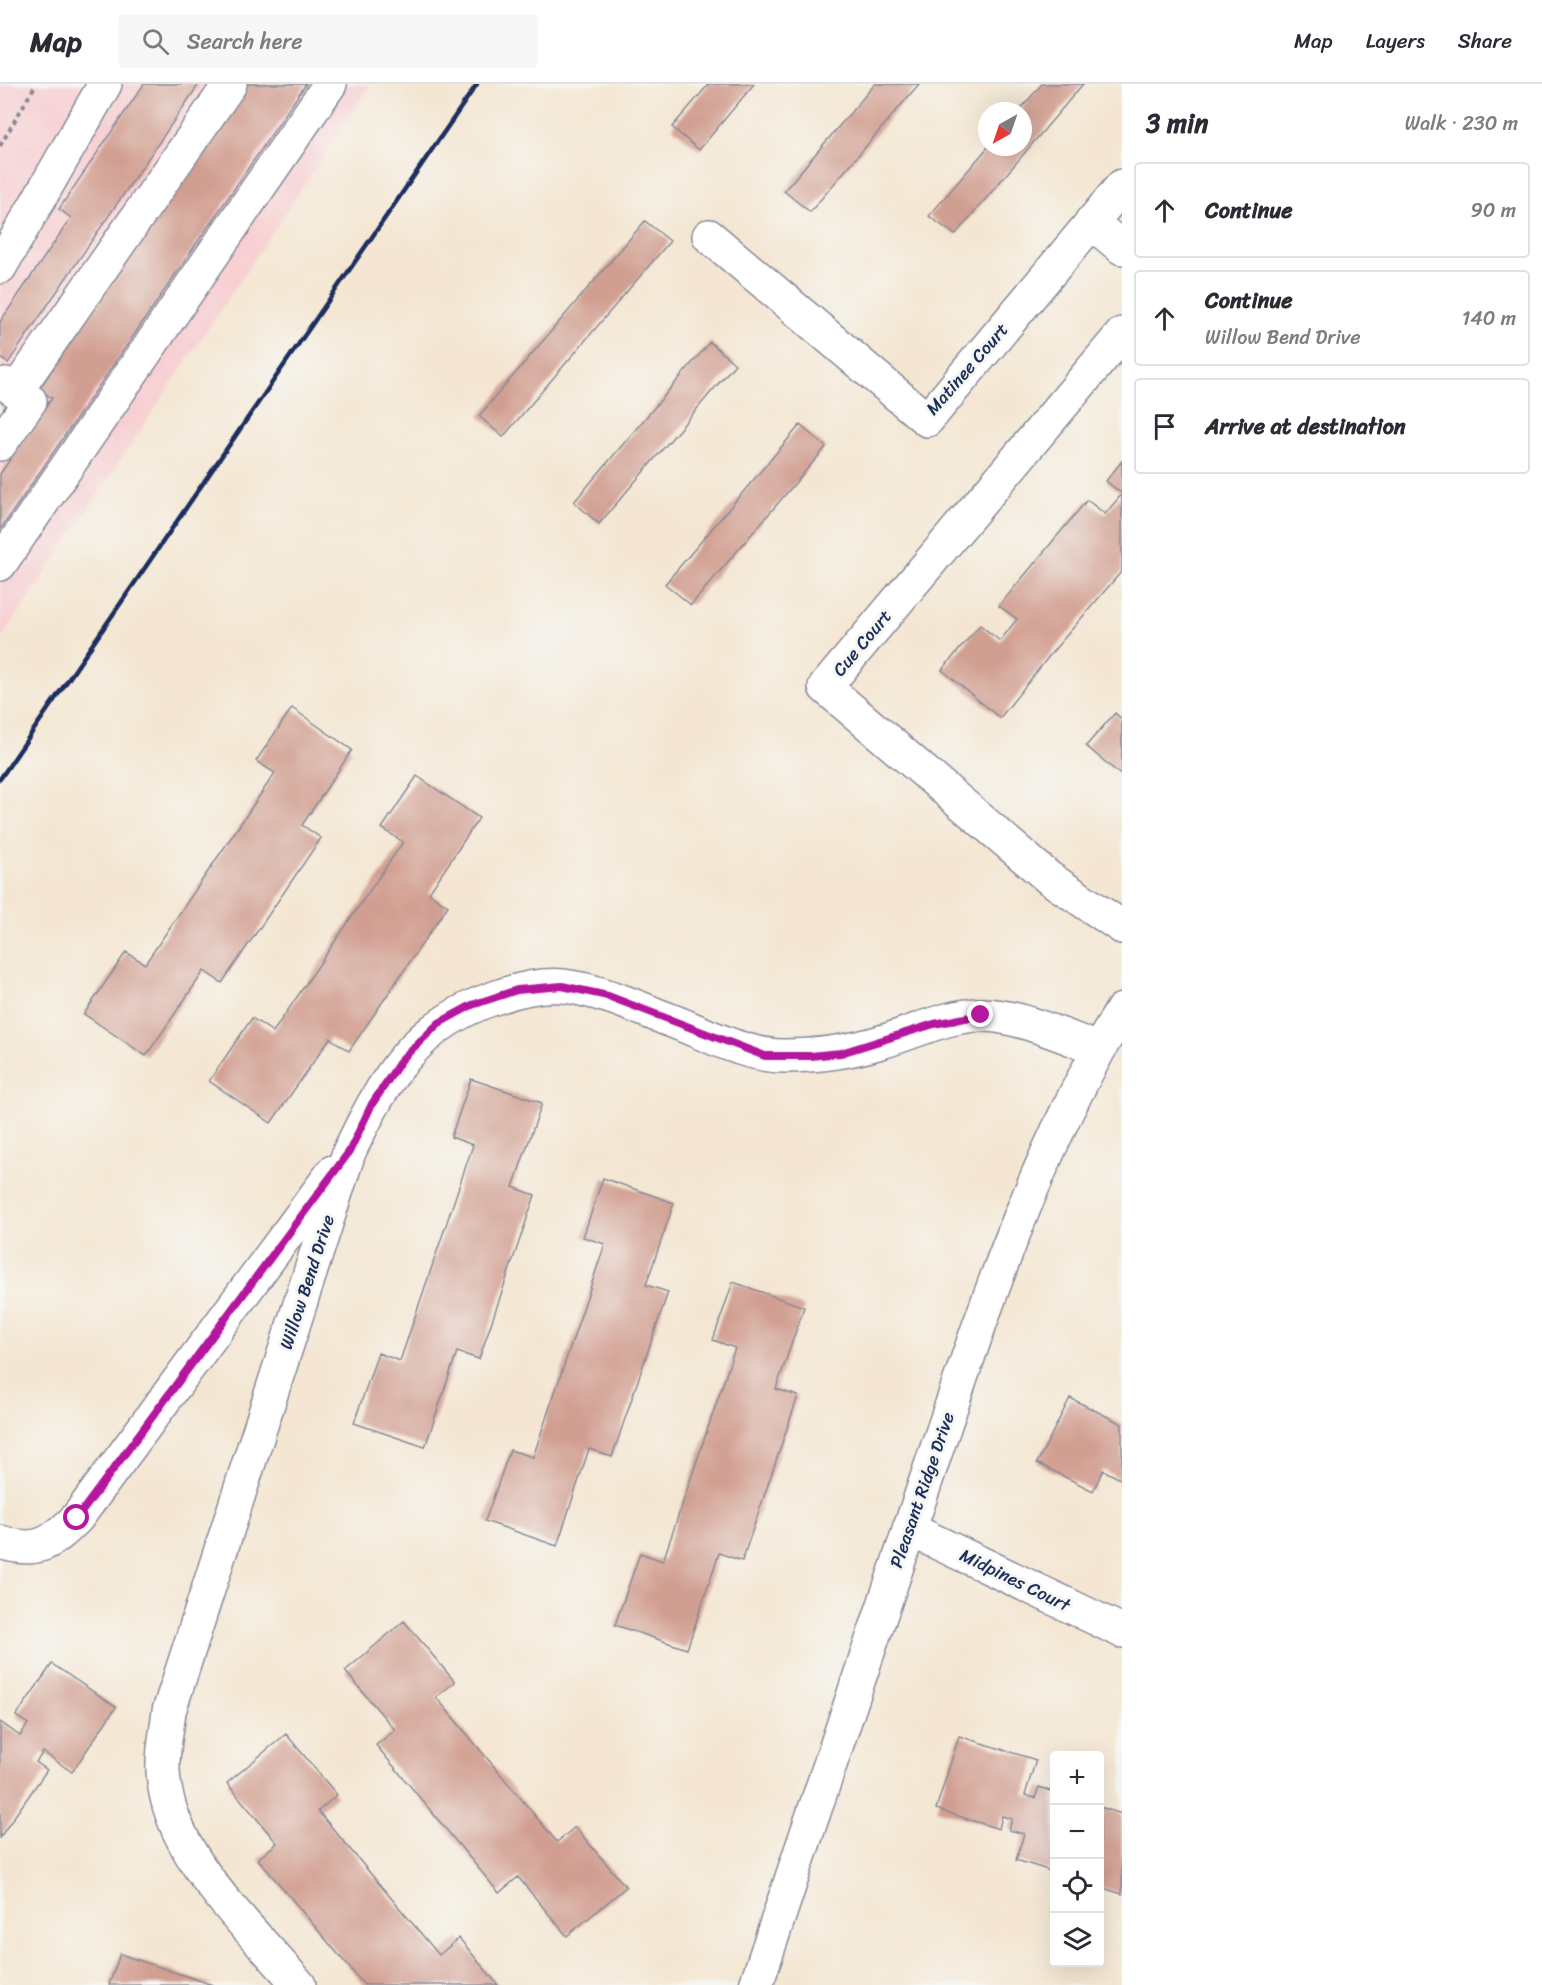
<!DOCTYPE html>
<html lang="en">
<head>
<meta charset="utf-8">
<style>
  body { margin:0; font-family:Sriracha,sans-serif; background:#f7f7f7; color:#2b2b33 }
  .controls { position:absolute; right:18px; bottom:18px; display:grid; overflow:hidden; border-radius:6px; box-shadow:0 6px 24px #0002 }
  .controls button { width:54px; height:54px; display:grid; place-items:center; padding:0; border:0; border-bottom:2px solid #e1e1e2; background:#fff; color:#2b2b33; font:30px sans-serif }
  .compass { position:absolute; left:978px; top:18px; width:54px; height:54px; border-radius:50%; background:#fff; box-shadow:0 6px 24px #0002; rotate:220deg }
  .stop { position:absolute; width:18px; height:18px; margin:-14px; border:4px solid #b5179e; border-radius:50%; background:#fff }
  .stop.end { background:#b5179e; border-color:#fff; box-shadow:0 2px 6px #0008 }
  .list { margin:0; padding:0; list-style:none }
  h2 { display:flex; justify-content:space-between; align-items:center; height:78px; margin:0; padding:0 24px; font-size:26px }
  h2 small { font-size:20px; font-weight:400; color:#7c7c81 }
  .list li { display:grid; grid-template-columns:39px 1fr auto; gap:18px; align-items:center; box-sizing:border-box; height:96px; margin:0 12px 12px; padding:0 12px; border:2px solid #e1e1e2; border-radius:6px }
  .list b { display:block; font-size:22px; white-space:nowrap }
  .list p { margin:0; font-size:20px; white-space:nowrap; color:#7c7c81 }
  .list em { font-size:20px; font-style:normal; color:#7c7c81 }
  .icon { flex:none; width:33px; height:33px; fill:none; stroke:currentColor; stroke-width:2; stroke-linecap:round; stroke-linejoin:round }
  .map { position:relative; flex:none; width:1122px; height:1901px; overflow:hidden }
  header { display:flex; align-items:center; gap:36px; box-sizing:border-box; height:84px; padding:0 30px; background:#fff; border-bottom:2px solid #e1e1e2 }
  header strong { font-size:28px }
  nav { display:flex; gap:33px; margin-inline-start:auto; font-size:21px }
  .search { width:420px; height:54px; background:#f7f7f7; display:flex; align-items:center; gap:15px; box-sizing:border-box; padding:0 21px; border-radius:6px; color:#7c7c81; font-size:22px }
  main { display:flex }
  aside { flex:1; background:#fff }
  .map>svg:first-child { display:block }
</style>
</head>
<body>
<header>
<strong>Map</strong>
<div class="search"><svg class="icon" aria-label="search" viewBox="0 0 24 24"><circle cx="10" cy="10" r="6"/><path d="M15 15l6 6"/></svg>Search here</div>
<nav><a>Map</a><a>Layers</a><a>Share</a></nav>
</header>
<main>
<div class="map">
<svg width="1122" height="1901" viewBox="0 0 1122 1901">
  <rect width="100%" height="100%" fill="#f6f6f2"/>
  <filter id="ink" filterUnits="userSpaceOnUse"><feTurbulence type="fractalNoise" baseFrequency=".0167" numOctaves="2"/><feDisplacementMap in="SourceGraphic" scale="12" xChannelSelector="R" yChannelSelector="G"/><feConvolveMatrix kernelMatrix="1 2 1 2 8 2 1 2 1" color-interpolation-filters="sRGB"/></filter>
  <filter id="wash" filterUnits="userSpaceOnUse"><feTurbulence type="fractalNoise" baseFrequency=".008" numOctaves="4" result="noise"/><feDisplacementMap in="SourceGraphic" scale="24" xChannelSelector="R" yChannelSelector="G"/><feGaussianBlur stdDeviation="1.35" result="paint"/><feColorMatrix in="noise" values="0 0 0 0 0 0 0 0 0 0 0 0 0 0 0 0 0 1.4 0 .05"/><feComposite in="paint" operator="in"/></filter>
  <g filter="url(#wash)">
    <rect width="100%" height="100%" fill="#f4e6d2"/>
    <path fill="#f7cfd2" d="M0 0H371L0 557Z"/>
    <g id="blocks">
      <path fill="#d19f91" d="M144 0H199L8 279 0 274V238L71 134 59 125Z
        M248 0H306L0 446V390L52 314 39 305Z
        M709 0H754L699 66 672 43Z
        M875 0H919L810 128 784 107Z
        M1042 0H1083L955 151 929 132 988 63H1023V27H1019Z
        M645 137 670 157 503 353 479 332Z
        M710 258 735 280 599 440 574 418Z
        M800 341 826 363 691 521 665 500Z
        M1122 377V487L1054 566 1000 634 942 586 980 541 1000 557 1017 535 999 522 1087 416 1105 430 1122 410 1106 397Z
        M292 624 352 666 302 741 321 754 222 899 204 887 146 972 84 930 126 868 145 880 275 689 256 677Z
        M1115 629 1122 635V692L1086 662Z
        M417 692 479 734 429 809 448 822 349 967 330 954 271 1039 209 997 252 934 273 948 403 758 382 744Z
        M471 995 542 1019 513 1103 535 1111 479 1275 457 1268 425 1363 354 1339 378 1269 400 1277 473 1061 451 1053Z
        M603 1094 674 1119 646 1201 668 1208 612 1373 589 1365 557 1462 485 1437 510 1366 533 1373 605 1160 583 1153Z
        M733 1198 804 1223 776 1305 798 1312 742 1477 719 1469 687 1565 615 1541 640 1469 663 1477 735 1264 713 1256Z
        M1070 1314 1122 1340V1396L1103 1386 1093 1407 1037 1379Z
        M404 1537 455 1598 436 1613 557 1758 575 1743 626 1803 567 1852 518 1793 499 1809 376 1661 395 1646 345 1587Z
        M52 1580 116 1623 72 1688 43 1668 36 1678 47 1686 0 1753V1638L20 1652 28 1640 16 1632Z
        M286 1650 337 1711 318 1727 439 1871 459 1854 498 1901H364L258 1775 277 1759 227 1699Z
        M959 1652 1036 1676 1025 1711 1035 1714 1039 1703 1054 1708V1788L1016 1776 1024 1750 1009 1746 1012 1735 1002 1732 999 1745 936 1725Z
        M1100 1723 1122 1730V1810L1100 1803Z
        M120 1870 213 1901H109Z"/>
    </g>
  </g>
  <g filter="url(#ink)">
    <use href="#blocks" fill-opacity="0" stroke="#888a98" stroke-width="1.5"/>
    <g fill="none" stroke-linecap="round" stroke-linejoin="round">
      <g stroke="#888a98" stroke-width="36">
        <path id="minor" d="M1091 138 1122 164
          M709 152 927 336 1122 102
          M0 183 105 0
          M1122 250 825 603 1049 794 1122 843
          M16 307 230 0
          M0 360 30 317 6 300
          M0 480 330 0
          M909 1445 1122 1547
          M0 1458C37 1470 51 1460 77 1434L333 1088
          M299 1901C248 1841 167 1770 163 1687 162 1667 167 1646 169 1627L349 1068C385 994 415 940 497 913 517 906 542 900 563 902 599 906 634 922 667 935 703 948 744 972 783 972 817 972 848 968 881 958 913 949 947 931 981 931 1015 930 1066 953 1098 965
          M756 1901C816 1722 875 1543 937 1364 988 1214 1039 1062 1122 926"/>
      </g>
      <path stroke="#888a98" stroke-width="4" stroke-dasharray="4.5 4.5" stroke-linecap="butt" d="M0 62 36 0"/>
      <use href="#minor" stroke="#fff" stroke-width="33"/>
      <path stroke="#1b2f5e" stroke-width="4.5" d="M0 695 477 0"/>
    </g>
  </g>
  <g fill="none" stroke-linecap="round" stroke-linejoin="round" filter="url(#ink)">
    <path stroke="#b5179e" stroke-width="8" d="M77 1434 349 1068 372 1020 402 975 439 939 472 921 517 906 562 902 608 912 765 972H810L841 969 934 940 981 931"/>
  </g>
  <g text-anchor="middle" stroke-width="6" stroke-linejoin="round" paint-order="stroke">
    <g font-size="18" fill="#1b2f5e" stroke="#f6f6f2">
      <text transform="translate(967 285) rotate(-49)" y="6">Matinee Court</text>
      <text transform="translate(862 559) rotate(-50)" y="6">Cue Court</text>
      <text transform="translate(307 1198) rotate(-72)" y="6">Willow Bend Drive</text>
      <text transform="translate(922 1406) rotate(-71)" y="6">Pleasant Ridge Drive</text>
      <text transform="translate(1015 1496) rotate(26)" y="6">Midpines Court</text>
    </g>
  </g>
</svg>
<div class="controls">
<button>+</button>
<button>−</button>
<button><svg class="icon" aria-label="locate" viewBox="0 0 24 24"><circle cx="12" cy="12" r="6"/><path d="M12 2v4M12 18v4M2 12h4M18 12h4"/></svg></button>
<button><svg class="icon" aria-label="layers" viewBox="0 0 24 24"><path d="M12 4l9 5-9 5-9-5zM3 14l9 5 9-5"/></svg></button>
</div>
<svg class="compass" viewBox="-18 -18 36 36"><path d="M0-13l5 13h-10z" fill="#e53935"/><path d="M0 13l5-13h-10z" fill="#7c7c81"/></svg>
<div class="stop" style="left:77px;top:1434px"></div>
<div class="stop end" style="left:981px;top:931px"></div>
</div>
<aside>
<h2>3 min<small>Walk · 230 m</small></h2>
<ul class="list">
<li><svg class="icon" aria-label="ahead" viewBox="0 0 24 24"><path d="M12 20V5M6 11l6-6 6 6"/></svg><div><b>Continue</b></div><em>90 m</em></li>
<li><svg class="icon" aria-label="ahead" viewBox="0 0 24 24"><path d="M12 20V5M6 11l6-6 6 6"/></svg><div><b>Continue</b><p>Willow Bend Drive</p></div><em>140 m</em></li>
<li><svg class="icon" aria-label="arrive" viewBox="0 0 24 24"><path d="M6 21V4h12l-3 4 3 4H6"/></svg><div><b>Arrive at destination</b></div></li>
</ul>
</aside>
</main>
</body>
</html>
